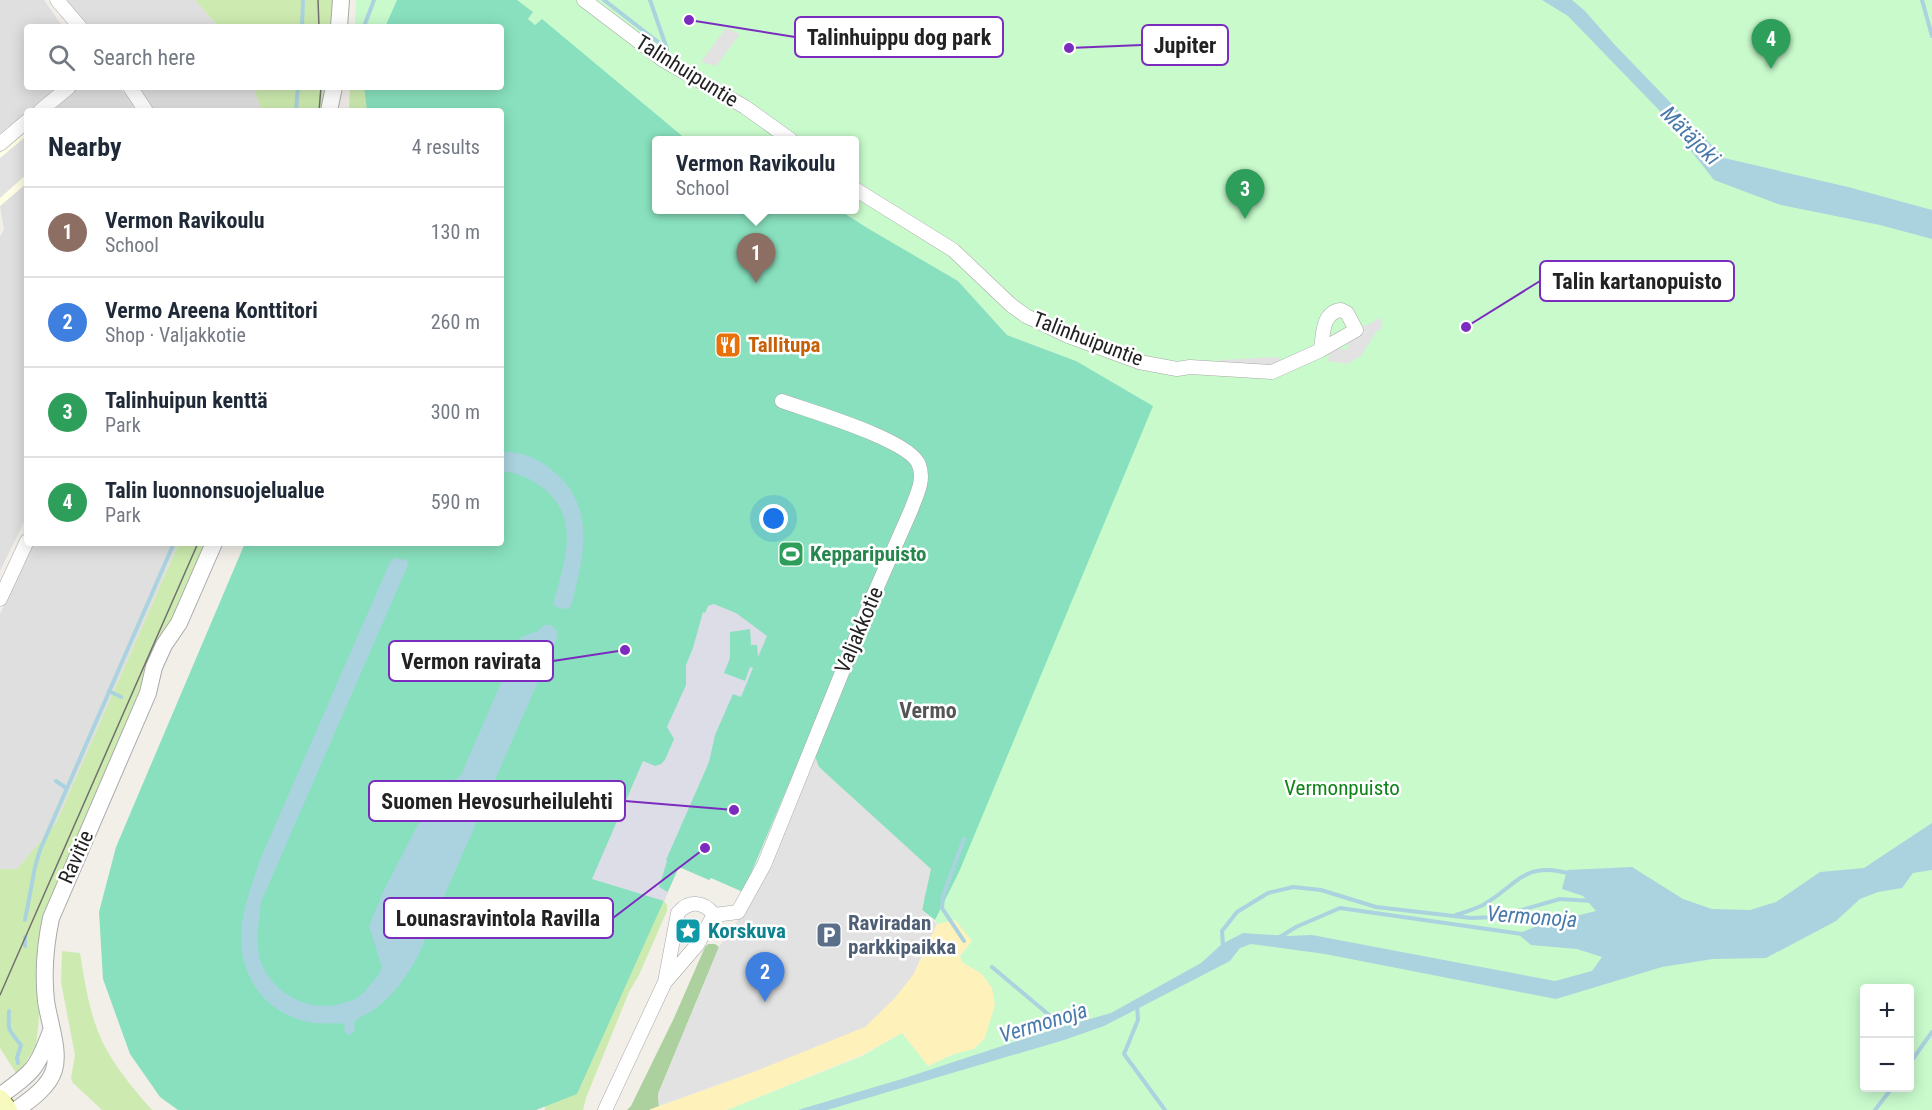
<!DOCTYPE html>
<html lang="en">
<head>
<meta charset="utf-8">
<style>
  body { margin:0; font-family:"Roboto Condensed",sans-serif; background:#f2f2f3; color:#1f2937 }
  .controls { position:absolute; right:18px; bottom:18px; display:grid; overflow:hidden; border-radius:6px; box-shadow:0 3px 15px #0003 }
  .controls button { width:54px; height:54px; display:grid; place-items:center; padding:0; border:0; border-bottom:2px solid #e0e1e3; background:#fff; color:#1f2937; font:30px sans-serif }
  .you { position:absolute; left:774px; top:519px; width:21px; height:21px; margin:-15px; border:4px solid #fff; border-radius:50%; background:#1a73e8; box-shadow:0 0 0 9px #1a73e833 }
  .badge { display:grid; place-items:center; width:39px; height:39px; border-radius:50%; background:#111827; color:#fff; font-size:20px; font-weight:700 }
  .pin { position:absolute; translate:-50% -50px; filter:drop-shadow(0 2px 3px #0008) }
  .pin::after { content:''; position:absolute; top:32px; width:21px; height:18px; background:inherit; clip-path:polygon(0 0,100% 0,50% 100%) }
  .popup { position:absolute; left:652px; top:136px; width:207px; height:78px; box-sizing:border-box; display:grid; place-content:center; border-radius:6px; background:#fff; filter:drop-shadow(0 2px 4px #0005); font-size:20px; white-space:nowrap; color:#747a83 }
  .popup b { font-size:22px; color:#1f2937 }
  .popup::after { content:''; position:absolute; left:50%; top:100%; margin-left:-12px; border:12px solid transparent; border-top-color:#fff }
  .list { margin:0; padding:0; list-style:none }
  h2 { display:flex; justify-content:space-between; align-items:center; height:78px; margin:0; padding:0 24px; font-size:26px }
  h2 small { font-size:20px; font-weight:400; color:#747a83 }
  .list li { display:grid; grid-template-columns:39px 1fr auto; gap:18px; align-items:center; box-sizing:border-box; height:90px; padding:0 24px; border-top:2px solid #e0e1e3 }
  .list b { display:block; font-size:22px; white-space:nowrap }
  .list p { margin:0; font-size:20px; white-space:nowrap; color:#747a83 }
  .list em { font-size:20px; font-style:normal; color:#747a83 }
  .icon { flex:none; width:33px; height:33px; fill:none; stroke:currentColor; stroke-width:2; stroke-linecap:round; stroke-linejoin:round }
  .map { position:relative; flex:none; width:1932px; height:1110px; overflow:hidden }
  .search { position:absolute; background:#fff; box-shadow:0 3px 15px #0003; left:24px; top:24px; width:480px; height:66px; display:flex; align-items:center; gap:15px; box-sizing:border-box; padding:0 21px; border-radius:6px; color:#747a83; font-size:22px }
  .panel { position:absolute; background:#fff; box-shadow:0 3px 15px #0003; left:24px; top:108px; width:480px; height:438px; border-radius:6px }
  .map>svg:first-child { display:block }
</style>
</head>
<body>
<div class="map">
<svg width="1932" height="1110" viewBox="0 0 1932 1110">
  <rect width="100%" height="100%" fill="#f2efe9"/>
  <path fill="#e0dfdf" d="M0 0H44L63 27H27V87H118L131 100 135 111H27V131L0 153Z
    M64 0H195L219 27H86Z
    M136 87H253L262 111H152Z
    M27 183V516L0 571V237L4 229 0 206Z
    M33 543H179L56 823 17 869H0V614Z"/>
  <path fill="#ffffe5" d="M27 131V183L0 206V153Z"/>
  <path fill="#cdebb0" d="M195 0H334L333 27H219Z
    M253 87H328L324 111H262Z
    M350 87H364L367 111H349Z
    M179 543H207L52 895 36 1046 22 1068 16 1073 0 1048V869H17L56 823Z
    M664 901 667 905V911L639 975 629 992 586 1098 583 1110H545L543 1091Z
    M62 951 80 953C85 984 90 1018 105 1047 117 1069 135 1091 152 1110H102L73 1083 71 1078 75 1055 61 982Z"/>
  <path fill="#add19e" d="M708 944H715L719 947 658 1094 659 1106 649 1110H627L631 1106 674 1018 705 947Z"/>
  <path fill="#fff1ba" d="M955 920 972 941 960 956 962 962 982 974 992 988 995 1005 985 1038 974 1049 954 1054 928 1066 902 1033 862 1055 727 1110H649L756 1071 913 975 937 924Z"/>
  <path fill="#c8facc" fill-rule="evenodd" d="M356 0H397L385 27H355Z
    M517 0H1932V1110H727L862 1056 902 1033 928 1066 954 1054 974 1049 985 1038 995 1005 992 988 982 974 962 962 960 956 972 941 955 920 937 924 935 920 959 872 1076 361 1007 335 958 281 869 229 839 210H855V140H687L542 20 535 25 528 19 533 12ZM1864 988H1910V1088H1864Z"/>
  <path fill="#88e0be" d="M397 0H517L533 12 528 19 535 25 542 19 687 140H657V210H839L869 229 958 281 1007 335 1076 361 1153 406 959 872 935 920 922 910 924 900 819 767 800 758 743 892 711 878 709 880 679 867 577 1094 536 1110H178L160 1097 130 1054 103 979 99 912 116 847 245 543H501V111H367L364 87H501V27H385Z"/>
  <path fill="#e2e2e2" d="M726 28 740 34 716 66 701 62Z
    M24 138 27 142V174L0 198V158Z
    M1381 318 1382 328 1376 332 1361 356 1347 364 1327 361 1332 347 1346 350 1356 330Z
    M1279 357 1281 368 1220 369V360Z
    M814 753 819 767 931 869 922 910 937 924 913 975 894 999 865 1027 756 1071 659 1106 658 1094 719 947 743 913Z"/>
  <path fill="#dddde8" d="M714 604 736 613 767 636 758 657 757 645H751L750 629 730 632V658L724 673 745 681 750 667 753 668 741 697 733 694 715 735 709 762 666 860 667 861 659 887 668 892 664 901 592 879 643 761 655 766 661 764 665 760 674 739 667 727 686 685V665L693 648 703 612 705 613 708 606Z"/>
  <path fill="#aad3df" d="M1542 0H1572L1585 11 1614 44 1724 158 1848 187 1932 210V239L1880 225 1781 205 1714 180 1658 109 1568 16Z
    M501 452C520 451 538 458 552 470 597 506 584 558 571 606L567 609 558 608 553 604C564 563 582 519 543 488 530 478 518 473 501 471Z
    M395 558 406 560 408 565 261 902C259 922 254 946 262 965 276 996 311 1013 343 1003 348 1002 355 1000 360 996 364 993 368 987 372 983 376 978 380 973 382 967L369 926 384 890 432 797 461 775 521 637 538 631 544 625H551L557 631V638L418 956C405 978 395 994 375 1009 368 1014 359 1017 354 1022L355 1030 349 1036 344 1030 345 1024C333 1022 320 1025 308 1022 287 1017 268 1006 256 988 228 943 245 906 260 860L390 562Z
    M1932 823V870L1913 873 1902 888 1878 892 1860 899 1836 921 1766 958 1713 959 1662 967 1556 999 1325 954 1251 944 1240 948 1230 961 1104 1026 1064 1040 827 1110H798L905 1078 1051 1030 1111 1013 1201 963 1222 944 1243 933 1289 936 1312 935 1555 981 1592 971 1602 957 1577 949 1531 945 1518 934 1539 925 1596 911 1583 896 1562 889 1567 870 1632 867 1683 899 1712 909 1750 910 1776 902 1820 872 1864 868Z"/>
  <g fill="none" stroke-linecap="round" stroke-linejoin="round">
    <path stroke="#aad3df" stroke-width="4" d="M604 0 667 49 650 0
      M1922 0 1932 36
      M365 24 374 0
      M302 27 303 0
      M296 111 298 87
      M109 691 121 697
      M56 781 66 788
      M964 839 943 896 942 908 964 941
      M1456 915C1465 912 1475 909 1483 905 1518 885 1523 860 1571 874
      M25 920 35 867 40 850 174 543
      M1280 937 1296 927 1340 908 1522 934
      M25 946V937
      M1223 946 1222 931 1237 912 1268 893 1293 887 1321 890 1376 907 1471 918 1497 917 1560 899 1592 901
      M992 967 1061 1025 1063 1029
      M1137 1006 1138 1020 1124 1054 1165 1110
      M9 1011C8 1032 8 1029 21 1045L17 1058 18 1063
      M1910 1063 1932 1032
      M1875 1110 1892 1088"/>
    <g stroke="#a9a9a9" stroke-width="15">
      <path id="minor" d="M57 0 80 27
        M584 0 663 60 745 107 791 140
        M130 87 146 111
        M40 111 69 87
        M0 144 27 121
        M855 189 953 250 1011 305 1026 316 1068 336 1139 362 1177 369 1190 367 1272 372 1321 350 1356 330 1347 313 1341 310C1322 312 1323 335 1321 350
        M0 599 27 541
        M666 981 697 945 714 915
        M605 1110 665 982 678 913C689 900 704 901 714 915L738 912 764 865 871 601 911 510C916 496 925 481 919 465 911 440 809 411 782 401"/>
    </g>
    <g stroke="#a9a9a9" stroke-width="18">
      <path id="tertiary" d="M339 27 341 0
        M329 111 334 87
        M0 1096C33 1072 37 1069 51 1031
        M16 1110C30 1100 49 1087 54 1070 60 1051 49 1022 46 1001 43 973 45 946 51 918L148 693 154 667 164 645 179 623 214 543"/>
    </g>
    <g stroke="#707d05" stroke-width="20">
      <path id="secondary" d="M0 1099 8 1110"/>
    </g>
    <use href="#minor" stroke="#fff" stroke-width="14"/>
    <use href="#tertiary" stroke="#fff" stroke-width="16"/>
    <use href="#secondary" stroke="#f7fabf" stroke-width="18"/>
    <path stroke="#707070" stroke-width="1.5" d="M318 0 319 27
      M319 111 321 87
      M0 995 198 543"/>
  </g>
  <defs>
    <g id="restaurant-square" transform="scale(1.35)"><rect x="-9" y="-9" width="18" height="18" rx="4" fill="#e8710a" stroke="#fff"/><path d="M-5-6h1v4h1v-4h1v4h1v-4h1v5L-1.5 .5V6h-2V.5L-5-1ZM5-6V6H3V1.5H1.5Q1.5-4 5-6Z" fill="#fff"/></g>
    <g id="stadium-square" transform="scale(1.35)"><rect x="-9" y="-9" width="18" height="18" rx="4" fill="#2e9e5b" stroke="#fff"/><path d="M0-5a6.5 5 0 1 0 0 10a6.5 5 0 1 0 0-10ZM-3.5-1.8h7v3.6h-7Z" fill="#fff"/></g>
    <g id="sight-square" transform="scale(1.35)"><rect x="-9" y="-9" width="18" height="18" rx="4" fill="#0f9aa8" stroke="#fff"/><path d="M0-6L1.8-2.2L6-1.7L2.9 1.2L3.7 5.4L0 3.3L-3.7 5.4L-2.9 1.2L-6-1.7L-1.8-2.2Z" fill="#fff"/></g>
    <g id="parking-square" transform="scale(1.35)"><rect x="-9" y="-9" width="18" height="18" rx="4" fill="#5c6f8a" stroke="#fff"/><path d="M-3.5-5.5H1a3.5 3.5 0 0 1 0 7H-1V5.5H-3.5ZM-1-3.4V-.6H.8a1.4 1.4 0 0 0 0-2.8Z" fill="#fff"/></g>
  </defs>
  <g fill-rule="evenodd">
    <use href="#restaurant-square" x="728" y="345"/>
    <use href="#stadium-square" x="791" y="554"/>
    <use href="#sight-square" x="688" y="931"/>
    <use href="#parking-square" x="829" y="935"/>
  </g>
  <g text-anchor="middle" stroke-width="5" stroke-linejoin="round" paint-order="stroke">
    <g font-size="21" fill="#222" stroke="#fff">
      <text transform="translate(687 71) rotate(32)" y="7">Talinhuipuntie</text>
      <text transform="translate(1088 339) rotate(21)" y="7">Talinhuipuntie</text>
      <text transform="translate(859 630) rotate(-67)" y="7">Valjakkotie</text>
      <text transform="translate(76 857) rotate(-66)" y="7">Ravitie</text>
    </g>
    <g font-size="21" font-weight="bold" fill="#c56008" stroke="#fff" text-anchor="start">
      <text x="748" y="352">Tallitupa</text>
    </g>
    <g font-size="21" font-weight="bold" fill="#27864d" stroke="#fff" text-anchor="start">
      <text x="810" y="561">Kepparipuisto</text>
    </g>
    <g font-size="21" fill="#0c8416" stroke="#fff">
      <text x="1342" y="795">Vermonpuisto</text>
    </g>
    <g font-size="21" font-weight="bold" fill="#4e5e75" stroke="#fff" text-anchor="start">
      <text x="848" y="930">Raviradan<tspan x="848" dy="24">parkkipaikka</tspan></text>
    </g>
    <g font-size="21" font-weight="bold" fill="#0d838f" stroke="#fff" text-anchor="start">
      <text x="708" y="938">Korskuva</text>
    </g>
    <g font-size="22" font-style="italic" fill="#4a7aab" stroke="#fff">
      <text transform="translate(1691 135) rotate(45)" y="8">Mätäjoki</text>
      <text transform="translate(1532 916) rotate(4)" y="8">Vermonoja</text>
      <text transform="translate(1043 1022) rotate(-17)" y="8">Vermonoja</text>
    </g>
    <g font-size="22" font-weight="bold" fill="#555" stroke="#fff">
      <text x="928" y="718">Vermo</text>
    </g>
  </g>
  <path fill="none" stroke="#7b2cbf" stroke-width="2" d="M689 20L795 37M1069 48L1142 45M1466 327L1540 281M625 650L553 661M734 810L625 801M705 848L613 918"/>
  <g fill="#7b2cbf" stroke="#fff" stroke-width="2">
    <circle cx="689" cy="20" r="6"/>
    <circle cx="1069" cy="48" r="6"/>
    <circle cx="1466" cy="327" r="6"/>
    <circle cx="625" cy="650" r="6"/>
    <circle cx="734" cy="810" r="6"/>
    <circle cx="705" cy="848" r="6"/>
  </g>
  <g fill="#fff" stroke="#7b2cbf" stroke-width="2">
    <rect x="795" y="17" width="208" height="40" rx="6"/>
    <rect x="1142" y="25" width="86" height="40" rx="6"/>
    <rect x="1540" y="261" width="194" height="40" rx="6"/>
    <rect x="389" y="641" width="164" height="40" rx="6"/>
    <rect x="369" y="781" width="256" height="40" rx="6"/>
    <rect x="384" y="898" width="229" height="40" rx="6"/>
  </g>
  <g font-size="22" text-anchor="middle" font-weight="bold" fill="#222">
    <text x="899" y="45">Talinhuippu dog park</text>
    <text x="1185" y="53">Jupiter</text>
    <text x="1637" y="289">Talin kartanopuisto</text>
    <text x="471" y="669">Vermon ravirata</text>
    <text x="497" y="809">Suomen Hevosurheilulehti</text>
    <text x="498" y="926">Lounasravintola Ravilla</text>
  </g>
</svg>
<div class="controls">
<button>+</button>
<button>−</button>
</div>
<div class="you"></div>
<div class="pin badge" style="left:756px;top:283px;background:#8d6e63">1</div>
<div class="popup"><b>Vermon Ravikoulu</b>School</div>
<div class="pin badge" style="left:765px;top:1002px;background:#3f7fe0">2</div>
<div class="pin badge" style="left:1245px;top:219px;background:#2e9e5b">3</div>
<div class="pin badge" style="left:1771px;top:69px;background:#2e9e5b">4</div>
<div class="search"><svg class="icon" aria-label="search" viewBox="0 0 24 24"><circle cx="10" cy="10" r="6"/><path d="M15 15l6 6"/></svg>Search here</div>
<section class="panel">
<h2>Nearby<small>4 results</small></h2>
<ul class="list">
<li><span class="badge" style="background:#8d6e63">1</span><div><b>Vermon Ravikoulu</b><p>School</p></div><em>130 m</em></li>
<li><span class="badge" style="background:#3f7fe0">2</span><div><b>Vermo Areena Konttitori</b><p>Shop · Valjakkotie</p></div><em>260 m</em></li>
<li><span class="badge" style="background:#2e9e5b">3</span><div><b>Talinhuipun kenttä</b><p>Park</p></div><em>300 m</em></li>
<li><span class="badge" style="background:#2e9e5b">4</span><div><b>Talin luonnonsuojelualue</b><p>Park</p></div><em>590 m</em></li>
</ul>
</section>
</div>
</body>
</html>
